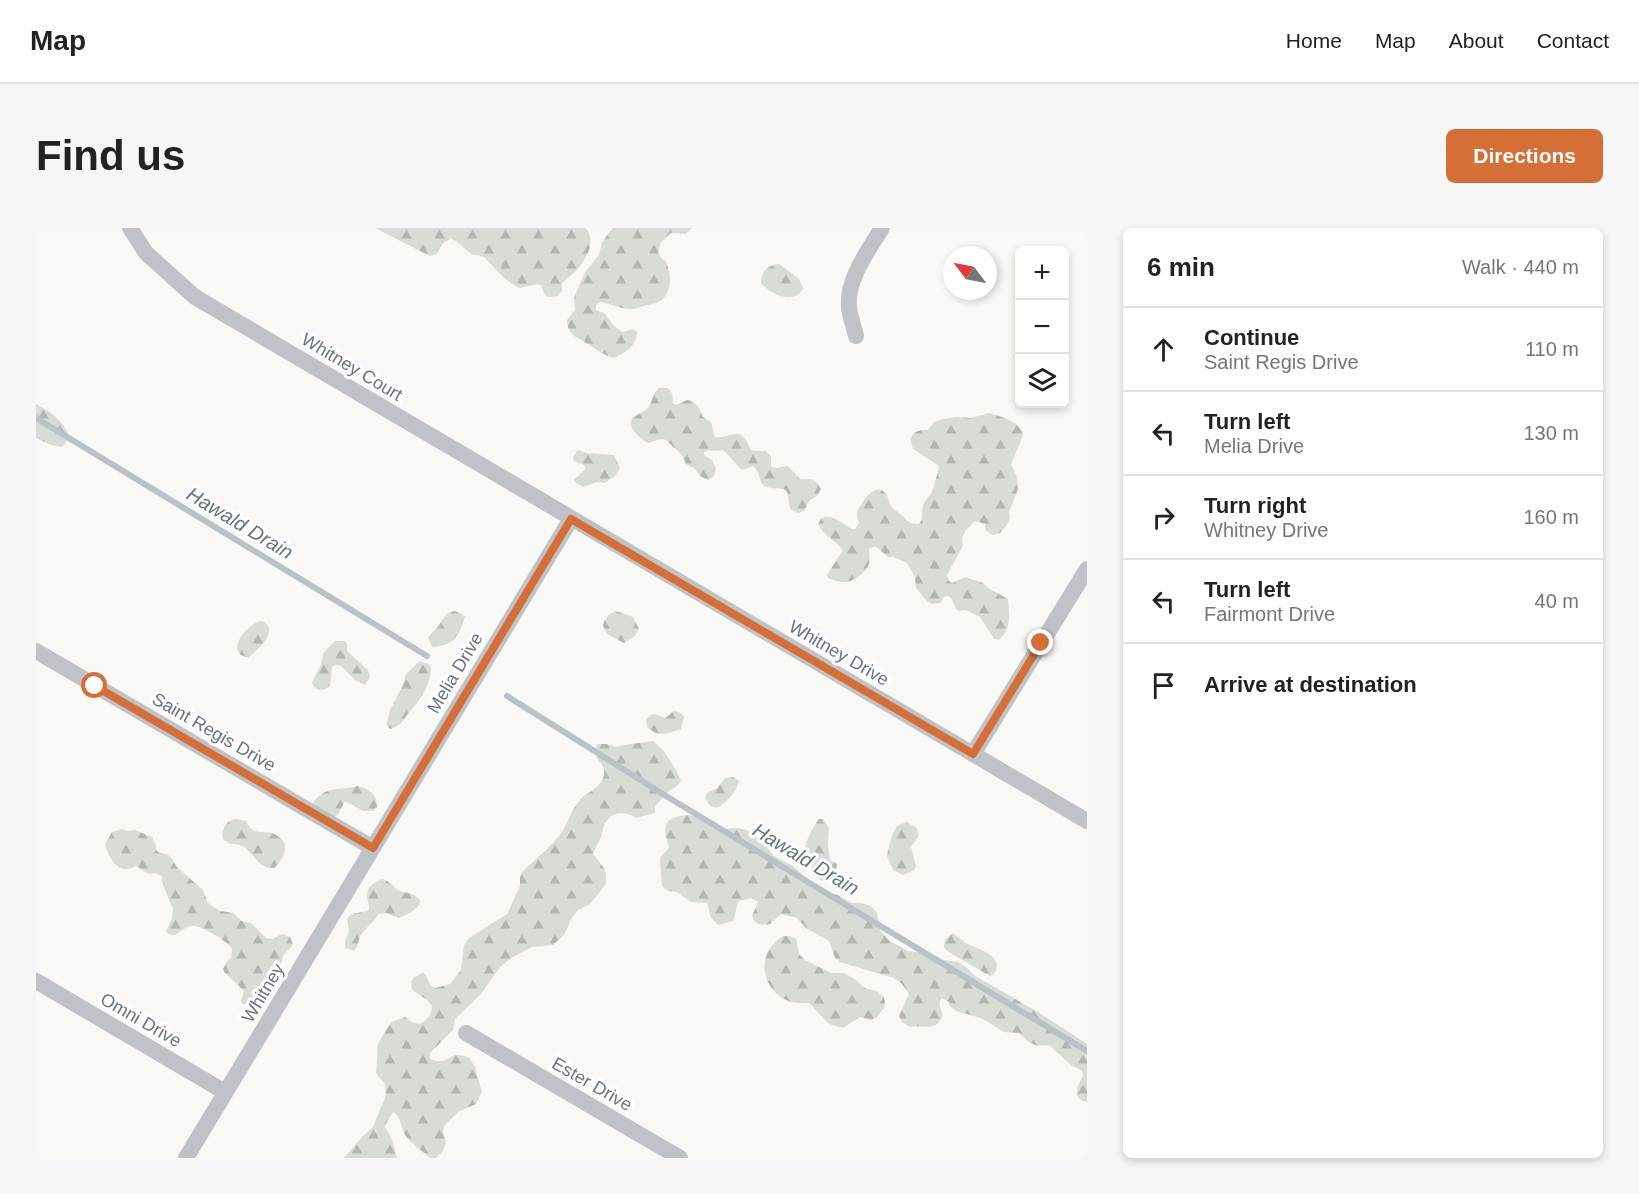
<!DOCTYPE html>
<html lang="en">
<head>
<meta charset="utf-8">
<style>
  body { margin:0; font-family:Arial,sans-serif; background:#f6f6f6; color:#222 }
  .controls { position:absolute; right:18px; top:18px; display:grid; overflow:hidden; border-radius:9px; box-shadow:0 3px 9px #0003 }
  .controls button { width:54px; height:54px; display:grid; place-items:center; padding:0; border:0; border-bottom:2px solid #e0e0e0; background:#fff; color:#222; font:30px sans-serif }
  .compass { position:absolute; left:907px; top:18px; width:54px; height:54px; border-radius:50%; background:#fff; box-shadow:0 3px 9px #0003; rotate:302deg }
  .stop { position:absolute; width:18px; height:18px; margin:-14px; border:4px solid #d66f37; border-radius:50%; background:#fff }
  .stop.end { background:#d66f37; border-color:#fff; box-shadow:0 2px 6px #0008 }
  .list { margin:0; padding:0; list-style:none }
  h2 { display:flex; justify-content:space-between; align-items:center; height:78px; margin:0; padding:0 24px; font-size:26px }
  h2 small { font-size:20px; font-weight:400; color:#767676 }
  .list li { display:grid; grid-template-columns:39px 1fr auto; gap:18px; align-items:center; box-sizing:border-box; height:84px; padding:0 24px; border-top:2px solid #e0e0e0 }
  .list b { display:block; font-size:22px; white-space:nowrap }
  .list p { margin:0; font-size:20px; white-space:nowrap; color:#767676 }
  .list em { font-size:20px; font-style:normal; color:#767676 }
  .icon { flex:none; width:33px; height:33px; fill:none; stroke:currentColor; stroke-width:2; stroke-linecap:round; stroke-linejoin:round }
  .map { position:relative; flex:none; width:1051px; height:930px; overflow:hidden; border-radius:9px }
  header { display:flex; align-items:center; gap:36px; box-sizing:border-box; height:84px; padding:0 30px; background:#fff; border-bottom:2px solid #e0e0e0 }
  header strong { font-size:28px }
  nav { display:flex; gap:33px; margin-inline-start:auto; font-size:21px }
  .intro { display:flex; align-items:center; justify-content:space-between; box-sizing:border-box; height:144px; padding:0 36px }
  h1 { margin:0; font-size:42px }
  .button { padding:15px 27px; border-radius:9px; background:#d66f37; color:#fff; font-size:21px; font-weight:700 }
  main { display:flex; gap:36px; padding:0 36px }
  aside { flex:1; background:#fff; border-radius:9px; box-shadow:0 3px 9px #0003 }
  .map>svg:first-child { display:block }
</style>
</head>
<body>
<header>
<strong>Map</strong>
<nav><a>Home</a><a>Map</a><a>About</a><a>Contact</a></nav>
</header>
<div class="intro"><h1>Find us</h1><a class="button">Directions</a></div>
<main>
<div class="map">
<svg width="1051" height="930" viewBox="0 0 1051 930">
  <defs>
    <pattern id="forest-firs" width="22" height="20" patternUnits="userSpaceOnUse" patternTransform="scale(1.5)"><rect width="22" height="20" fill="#d7dcd5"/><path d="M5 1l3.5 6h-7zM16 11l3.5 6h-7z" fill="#b2b7b2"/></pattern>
  </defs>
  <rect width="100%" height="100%" fill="#f8f8f5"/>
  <path fill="url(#forest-firs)" d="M339 0H550C564 20 542 43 526 55V63L522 68 513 69 509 68 505 58 502 56 483 60 478 57 468 50 448 29 435 26 420 13 415 11 407 15 401 26 394 28Z
    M577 0H656L650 6 635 5 625 14 622 24 626 31 629 32C635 44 637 61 626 72 621 76 614 76 608 78 603 79 600 81 595 81 583 81 575 75 563 74L560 77V82L568 85 580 100 587 104 597 101 601 104C600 119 590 124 578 130 567 127 561 122 552 116 541 109 531 107 531 92L539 82 538 70 549 44 563 27 566 14Z
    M743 36C752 41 756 47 763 51L767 60C760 78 734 66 725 55 725 44 732 37 743 36Z
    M623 160C637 158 636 165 637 175L640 177 651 172 656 173 662 178 667 189 675 194 679 209C698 211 703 194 715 222L719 223H730L735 228V238C741 243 745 238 752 238L764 251C777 252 778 248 785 261L781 268 773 273 768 283 762 285 754 281 751 264 748 261C743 260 736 261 731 259 721 256 726 245 717 238L707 242C698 237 695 227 686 222 680 224 674 221 668 224V227L676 232 680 240 678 248 672 252 664 248 659 241 650 236 646 227 630 212 625 211 612 215C605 211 588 198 598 189 602 186 607 184 611 181 617 175 615 167 623 160Z
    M0 176C14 183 26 192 33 207L31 213 26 219 15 217 0 210Z
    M953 185C966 189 980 192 987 204L986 210 975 237 981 248 982 261 973 284 974 290 971 297 964 305 957 307 950 303 949 296 939 293 930 302 926 310 927 318 911 347 913 353 916 355 929 349 947 355 952 360 972 371C973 386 976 401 963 412L958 411 944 389 930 382 923 383 920 381 915 370 912 368 908 369 904 375 896 376 891 373 880 360 879 349 871 335 858 329H852L839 318 833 321C833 326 834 331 833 336 830 345 817 355 806 354 802 354 796 351 792 350L791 347 807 322C799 312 787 307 782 296 789 279 805 295 816 301H819L823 295C820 287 820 284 825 277 829 269 842 254 850 266 853 270 853 276 856 279 857 282 861 283 863 285 870 291 874 297 883 296 888 290 885 285 887 278 889 271 895 268 897 261 899 255 901 246 903 238L877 221 874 211C879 202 883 202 892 202L898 194 907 191 920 189 935 190Z
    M542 222 551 225 578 227 584 240 580 247 569 255 561 254 547 259 540 255 538 252 549 241 548 237 538 233 537 229Z
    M419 383 429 388C424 406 419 417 398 419L396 418 392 410C395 404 400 402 403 397 409 389 408 385 419 383Z
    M580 383 597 389 603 401 599 408 588 415 571 406 567 398C568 391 573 385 580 383Z
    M226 393C245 403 222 421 212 430L205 427 201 421C201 409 214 395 226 393Z
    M299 413H309L311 416V423L332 442 334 449 329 457 319 452 305 438 299 437 296 439 294 458C286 464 279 464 276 454L284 439 288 424Z
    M384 433 392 436 395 439C394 457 387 469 375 482 368 490 366 498 354 501L352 499 351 495 354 482 366 459 370 446Z
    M638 483 645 485 648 489 645 501C630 506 624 510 611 499L610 492C620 479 622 492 631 489 631 489 637 483 638 483Z
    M617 513C630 523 638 538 645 553 642 559 638 559 633 563 628 568 623 573 619 579V585L600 590C591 584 577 582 570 594 567 598 567 603 565 608 563 614 559 620 557 626L568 640 570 646V655L564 664 554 676 542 682 535 691 528 707 517 717 496 719 477 729 464 739 445 766 419 791 417 802 394 825V831C411 838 411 827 423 827 424 827 432 829 433 830L439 839 446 864 440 876 422 884 408 898 407 902 410 915 407 923 400 930H394L392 928C384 921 375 915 369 907 365 899 365 890 358 884L353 889 349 899 356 911 361 930H308L327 908 337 899 350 867 349 856 342 848 340 844 342 816 351 800 356 794 369 789 376 794 384 796C391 792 396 787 396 778L391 772 376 762 375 754 378 749 387 745C393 749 392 757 399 760L414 756 425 742 428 717 433 710 471 686 484 658V648L486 644C498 632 513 621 523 608 532 597 534 583 544 572 551 564 564 560 567 550 573 534 554 534 561 516H570L581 519 588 517Z
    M697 549 703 553C701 564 690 575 681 580L674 578 669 570 671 565 681 560 689 550Z
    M322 558C334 561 341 567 341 579L337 583H327L309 573 302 587 296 589 276 577C287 557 303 563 322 558Z
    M651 587 658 588 670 595 689 601 701 600 711 602 724 611 738 628 757 638 781 660 789 664 802 667 816 675H825L835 678 841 685 844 703 854 713 872 723 894 726 908 732 922 734 931 740 939 748 1002 784 1051 816V874C1033 870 1043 857 1047 847L1045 842 1035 837 1014 818 1009 817 1001 818 993 814 983 805 968 804 945 790 920 783 914 778 913 774 906 770C901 775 905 781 907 787 900 805 888 796 874 799L866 794 863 788 873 766 865 755 858 750 804 734 799 730 793 713 770 700 761 690 745 686 734 696C726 698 719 697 716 688L722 674 715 670 703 673C699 680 701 684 697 693L682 697 675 690 671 675 655 674 641 664 632 663 626 658 624 631C626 626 630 624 633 619 626 599 627 589 651 587Z
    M200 591 210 593C212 597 214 601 219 603 225 605 232 603 238 606 256 613 249 630 238 640 215 640 219 615 194 616L188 612 186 607C188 597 190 593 200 591Z
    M783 591H787C796 601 792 604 792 615 792 621 793 626 794 632L801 636C800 645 798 649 790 654L785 652 775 638 768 634C766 620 774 603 783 591Z
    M870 594 880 599 883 607 875 619 880 638 878 642 867 647 857 642 851 628 852 622 856 607 861 598Z
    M86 601 91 603 99 602 116 609 120 618V622L124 625 133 627 141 639 167 662 172 675 179 680 185 683 197 685 206 693 215 695 230 710 236 711 246 706 254 709 257 716C255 721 250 723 247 728 246 733 246 736 243 740L214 776H207L205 774 208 763 188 744 187 741 191 733 195 730 196 720C190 713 166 697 157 698 150 698 144 704 139 707L132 706 130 703 136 691 137 681 127 657 126 648 119 645 113 646 100 638C83 648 73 631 69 616L76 604Z
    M346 651C353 653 356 657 362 662 368 665 375 664 381 669 392 677 369 688 362 690L351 685 343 686 324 708 321 719 318 723 309 720V713L313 703 311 691C317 681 325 688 333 681 333 677 332 674 331 671 329 660 337 655 346 651Z
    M916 705C920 707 923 710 927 713 939 722 970 725 958 746L954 748 911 723 908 719 909 712Z
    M747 708H753L760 711 763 726 769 732 795 745H808L817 750 829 760 840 763 848 769 849 775 848 780 841 789 836 792 824 789 807 800 793 796 773 775C765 775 757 776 750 772 723 759 721 723 747 708Z"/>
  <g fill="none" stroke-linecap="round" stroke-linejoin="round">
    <path stroke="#b9c2c7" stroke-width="6" d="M0 190 391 428
      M471 468 630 568 1051 823"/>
    <path stroke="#bfc3c7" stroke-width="16" d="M94 0 110 25 159 69 1051 593
      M820 108C818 99 814 89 813 80 810 52 832 23 846 0
      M0 423 337 620
      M937 526 1051 341
      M0 753 189 864
      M430 805 644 930
      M150 930 535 291"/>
  </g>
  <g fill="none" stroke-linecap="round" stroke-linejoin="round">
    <path stroke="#d66f37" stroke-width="8" d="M59 458 337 620 535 291 937 526 1005 415"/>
  </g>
  <g text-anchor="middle" stroke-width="6" stroke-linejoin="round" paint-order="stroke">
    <g font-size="18" fill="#697584" stroke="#fff">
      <text transform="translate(316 139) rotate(31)" y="6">Whitney Court</text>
      <text transform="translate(803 425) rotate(30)" y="6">Whitney Drive</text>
      <text transform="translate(419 445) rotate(-59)" y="6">Melia Drive</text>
      <text transform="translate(178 504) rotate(30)" y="6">Saint Regis Drive</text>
      <text transform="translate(227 765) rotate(-59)" y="6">Whitney</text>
      <text transform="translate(105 792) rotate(30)" y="6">Omni Drive</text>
      <text transform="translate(556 856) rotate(30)" y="6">Ester Drive</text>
    </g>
    <g font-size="20" font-style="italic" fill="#65757f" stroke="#fff">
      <text transform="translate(204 295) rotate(31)" y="7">Hawald Drain</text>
      <text transform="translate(770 631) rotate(31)" y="7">Hawald Drain</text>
    </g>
  </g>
</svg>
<div class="controls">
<button>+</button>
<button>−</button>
<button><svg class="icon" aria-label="layers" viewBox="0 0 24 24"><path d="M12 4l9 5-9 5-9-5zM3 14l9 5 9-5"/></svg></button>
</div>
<svg class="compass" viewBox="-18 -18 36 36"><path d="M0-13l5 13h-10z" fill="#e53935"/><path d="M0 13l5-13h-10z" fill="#767676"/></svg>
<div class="stop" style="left:59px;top:458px"></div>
<div class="stop end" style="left:1005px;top:415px"></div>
</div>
<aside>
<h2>6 min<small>Walk · 440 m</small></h2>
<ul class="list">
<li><svg class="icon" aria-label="ahead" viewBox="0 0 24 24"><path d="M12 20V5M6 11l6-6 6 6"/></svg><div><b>Continue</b><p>Saint Regis Drive</p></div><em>110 m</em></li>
<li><svg class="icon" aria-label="left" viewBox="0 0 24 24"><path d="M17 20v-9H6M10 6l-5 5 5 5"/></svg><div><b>Turn left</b><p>Melia Drive</p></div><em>130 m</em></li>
<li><svg class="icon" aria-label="right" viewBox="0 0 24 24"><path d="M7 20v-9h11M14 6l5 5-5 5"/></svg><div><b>Turn right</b><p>Whitney Drive</p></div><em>160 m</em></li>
<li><svg class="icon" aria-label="left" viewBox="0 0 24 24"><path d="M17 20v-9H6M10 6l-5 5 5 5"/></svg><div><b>Turn left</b><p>Fairmont Drive</p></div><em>40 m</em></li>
<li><svg class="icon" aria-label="arrive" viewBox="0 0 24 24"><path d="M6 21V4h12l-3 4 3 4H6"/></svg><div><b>Arrive at destination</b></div></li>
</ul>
</aside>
</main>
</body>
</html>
